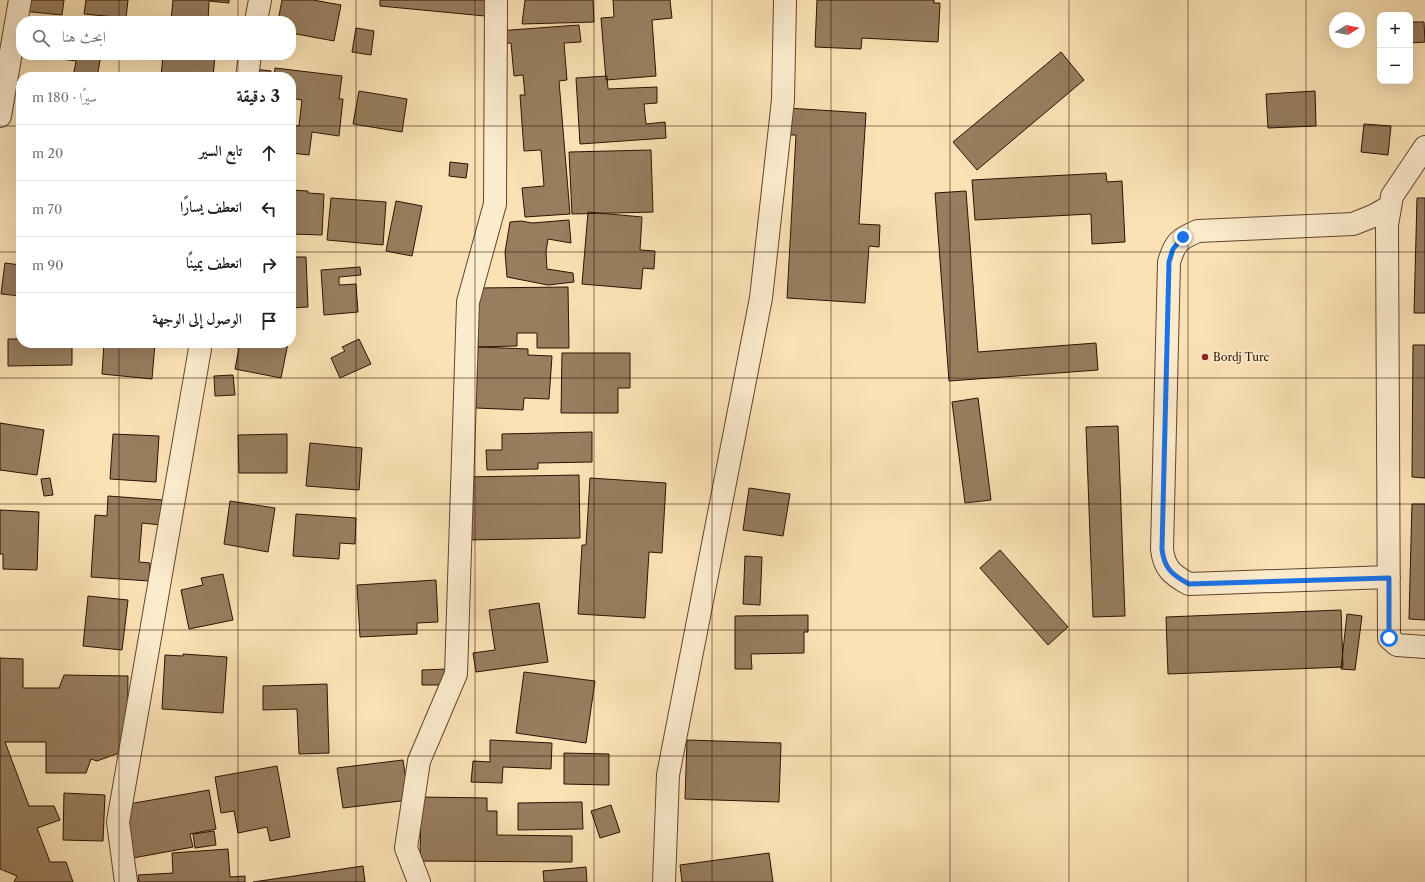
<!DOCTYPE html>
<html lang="ar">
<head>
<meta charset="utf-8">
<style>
  body { margin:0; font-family:"Libre Caslon Text",Amiri,serif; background:#f2f2f2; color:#202124; direction:rtl }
  .controls { position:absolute; right:12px; top:12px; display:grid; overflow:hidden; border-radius:8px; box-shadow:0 4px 16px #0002 }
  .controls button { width:36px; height:36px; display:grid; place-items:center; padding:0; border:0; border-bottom:1px solid #e0e0e0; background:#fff; color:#202124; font:20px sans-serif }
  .compass { position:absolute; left:1329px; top:12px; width:36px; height:36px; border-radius:50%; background:#fff; box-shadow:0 4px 16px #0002; rotate:80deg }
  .stop { position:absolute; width:12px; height:12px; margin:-9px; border:3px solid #1a73e8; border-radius:50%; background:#fff }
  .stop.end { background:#1a73e8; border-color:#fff; box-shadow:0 1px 4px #0008 }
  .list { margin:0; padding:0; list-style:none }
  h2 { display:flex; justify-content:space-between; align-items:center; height:52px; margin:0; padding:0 16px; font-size:17px }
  h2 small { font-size:13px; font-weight:400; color:#757577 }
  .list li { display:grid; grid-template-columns:26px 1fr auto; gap:12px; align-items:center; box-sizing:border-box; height:56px; padding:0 16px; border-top:1px solid #e0e0e0 }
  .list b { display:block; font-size:15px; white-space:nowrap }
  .list em { font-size:13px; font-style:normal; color:#757577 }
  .icon { flex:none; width:22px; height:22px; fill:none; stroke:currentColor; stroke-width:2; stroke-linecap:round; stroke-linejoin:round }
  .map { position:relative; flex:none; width:1425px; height:882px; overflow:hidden; direction:ltr }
  .search { position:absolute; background:#fff; box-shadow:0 4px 16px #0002; left:16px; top:16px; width:280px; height:44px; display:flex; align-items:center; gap:10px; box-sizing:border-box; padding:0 14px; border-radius:16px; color:#757577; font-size:15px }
  .panel { position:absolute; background:#fff; box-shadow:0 4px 16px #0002; left:16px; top:72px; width:280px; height:276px; border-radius:16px; direction:rtl }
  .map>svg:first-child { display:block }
</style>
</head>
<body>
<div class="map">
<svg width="1425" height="882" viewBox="0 0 1425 882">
  <rect width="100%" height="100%" fill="#fbe2b4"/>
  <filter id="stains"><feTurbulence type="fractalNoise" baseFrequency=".005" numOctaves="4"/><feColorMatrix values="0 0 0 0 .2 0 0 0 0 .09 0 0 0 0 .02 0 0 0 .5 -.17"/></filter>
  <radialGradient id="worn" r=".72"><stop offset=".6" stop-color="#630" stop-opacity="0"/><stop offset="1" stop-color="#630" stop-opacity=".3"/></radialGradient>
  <path fill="#987e5f" stroke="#2d1103" d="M23 0H64L62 15 22 11Z
    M86 0H128L126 18 84 14Z
    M173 0H229V3L209 1 208 21H171Z
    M282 0H313L341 5 334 41 291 33V21H278Z
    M380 0H487L485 16 380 6Z
    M525 0H593L594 22 522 24Z
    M613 0H670L672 18 652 20 656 76 606 80 601 18 614 17Z
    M817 0H934V3H940L938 42 862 38 861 49 815 47Z
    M1410 22H1424L1425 42 1410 43Z
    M579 25 581 42 564 43 567 80 559 81 570 214 525 217 522 188 544 186 541 150 524 151 520 95H525L523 75 514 76 511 43 498 44 497 31Z
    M356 28 374 31 371 55 352 52Z
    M1061 52 1084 80 977 170 953 142Z
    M61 55H101L97 77H73L76 61 61 59Z
    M163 55H215L213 77H161Z
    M275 68 342 76 339 99H343L339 136 312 132 309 155 291 153V125L299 126 302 100 291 98V77H274Z
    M254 69 271 71 270 77H253Z
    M607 76 608 89 657 87V103L644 104 646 124 665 122 666 138 580 144 576 78Z
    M359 91 407 99 402 132 353 124Z
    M1315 91 1316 126 1268 128 1266 94Z
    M787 108 866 113 859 224 880 225 879 247 869 246 865 303 787 298 796 135H786Z
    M1364 124 1391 126 1388 155 1361 152Z
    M651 150 653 212 572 214 569 152Z
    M291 156H294L292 180H291Z
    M450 162 468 164 466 178 449 176Z
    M1106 173 1107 182 1122 181 1125 242 1092 244 1091 214 975 220 972 180Z
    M291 190 308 191V193L324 194 322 235 291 234Z
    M966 191 978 352 1096 343 1098 370 949 381 935 193Z
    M331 198 386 202 383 245 327 240Z
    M1417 198H1425V313H1414Z
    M396 201 422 206 412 256 386 251Z
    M588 212 642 217 640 250 655 251 654 269 643 268 641 289 582 284Z
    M569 220 571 243 548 239 546 252 547 269 573 273 574 282 548 285 507 277 505 252 510 222 521 221 532 223Z
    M291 257H306L308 307 291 308Z
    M5 263 21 265V296L1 294Z
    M360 267 361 275 339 277V285L356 284 358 312 324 315 321 270Z
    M568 287 569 348H537V333H517V346L478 347 477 288Z
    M20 321H21V343H72V365L8 366V339H20Z
    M359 339 371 364 340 378 331 358 345 351 342 347Z
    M104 343H155L152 379 102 374Z
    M240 343H288L281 378 235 369Z
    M1413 345H1425V478L1412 477Z
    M478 347 528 349V355L552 356 549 399 524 398 523 410 476 408Z
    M562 353H630V388H618V413H561Z
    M233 375 235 395 215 396 214 376Z
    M978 398 991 500 965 503 952 402Z
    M0 423 44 430 37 475 0 470Z
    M1118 426 1125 616 1093 617 1086 427Z
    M592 432V462L538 463V469L487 470 486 450H502V434Z
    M113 434 159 436 156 482 110 479Z
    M287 434V473H239L238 435Z
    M310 443 362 448 359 490 306 486Z
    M579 475 580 538 466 540 464 477Z
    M50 478 53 495 44 496 41 479Z
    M590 478 666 483 662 553 649 552 645 618 578 614 582 545H586Z
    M749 488 790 494 783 536 743 530Z
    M108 496 163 500 161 525 142 523 139 562 150 563 149 581 91 577 95 515 107 516Z
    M230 501 275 508 268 552 224 544Z
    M1412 504H1425V620L1409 619Z
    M0 510 39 512 37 570 3 569V554H0Z
    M296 514 356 518 355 544 340 543 339 559 293 556Z
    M1000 550 1068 627 1048 645 980 568Z
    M745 556 762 557 760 605 743 604Z
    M223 574 233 620 189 629 181 590 203 585 201 578Z
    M436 580 438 622 417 623V634L360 637 357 585Z
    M88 596 128 600 122 650 83 646Z
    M539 603 548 662 476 672 473 653 495 650 489 610Z
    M1341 610 1343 667 1168 674 1166 617Z
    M1347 614 1362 616 1355 670 1341 669Z
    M808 615V632H804V653L751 654 752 669H735V616Z
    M183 654 227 657 223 713 162 709 165 655 183 656Z
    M0 658 23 659V688H59L64 675 128 676 127 750 97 761 91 759 86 773H46V742H5L29 806H54L60 820 37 828 50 862H66L73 882H14L17 876 0 869Z
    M447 669V685H422V670Z
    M524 672 595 681 586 743 516 733Z
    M327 684 329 753 299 754 297 709 263 710V686Z
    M490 740 552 743 551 769 503 767 502 783 471 782 473 761 490 762Z
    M687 740 781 743 779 802 685 799Z
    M564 753 609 754V785L564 784Z
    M403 760 409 800 343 808 337 768Z
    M277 766 290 837 270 841 267 827 238 833 234 811 221 813 215 777Z
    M209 790 216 829 190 834 193 847 133 858 123 805Z
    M64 793 105 795 103 841 63 840Z
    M421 797 487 798V811H497V835L572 836V862L420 861Z
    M582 802 583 829 518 830V803Z
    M611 805 620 832 600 838 591 811Z
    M214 831 216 845 195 848 193 834Z
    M228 849 230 877 245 876V882H139L138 875 173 873 172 853Z
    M769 853 773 882H682L680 865Z
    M363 866 365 882H253Z
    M586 867 587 882H544L543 871Z"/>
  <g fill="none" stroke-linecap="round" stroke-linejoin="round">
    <g stroke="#60452f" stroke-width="24">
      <path id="minor" d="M256 21 260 0
        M247 77 250 55
        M0 116 20 0
        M1425 147 1392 196 1387 225 1389 638 1397 645 1425 647
        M1389 577 1189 584C1172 575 1164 568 1162 549L1169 262C1175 242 1179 239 1198 231L1353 224 1373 216 1389 207
        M126 882 118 822 201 343
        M419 882 406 848 419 761 456 674 468 302 495 204 496 0
        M664 882 668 775 761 298 783 100 785 0"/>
    </g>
    <use href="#minor" stroke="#fcecce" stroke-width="22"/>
  </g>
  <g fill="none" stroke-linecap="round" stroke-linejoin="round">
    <path stroke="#1a73e8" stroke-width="5" d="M1183 237 1173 249 1169 262 1162 549C1164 568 1172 575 1189 584L1389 578V638"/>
  </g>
  <path fill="none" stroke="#2d1103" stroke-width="1" stroke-opacity="0.55" d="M119 0V21M238 0V21M356 0V882M475 0V882M594 0V882M712 0V882M831 0V882M950 0V882M1069 0V882M1188 0V882M1306 0V882M119 55V77M238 55V77M0 126H21M291 126H1425M0 252H21M291 252H1425M119 343V882M238 343V882M0 378H1425M0 504H1425M0 630H1425M0 756H1425"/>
  <circle fill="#8f2418" stroke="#fcecce" stroke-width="1.5" cx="1205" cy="357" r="4"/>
  <g text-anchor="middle" stroke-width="3" stroke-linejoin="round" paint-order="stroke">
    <g font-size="11" fill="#2d1103" stroke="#fcecce" text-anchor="start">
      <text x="1213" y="361">Bordj Turc</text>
    </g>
  </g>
  <rect width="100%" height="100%" filter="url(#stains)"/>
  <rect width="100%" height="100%" fill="url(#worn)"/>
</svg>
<div class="controls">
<button>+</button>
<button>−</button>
</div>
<svg class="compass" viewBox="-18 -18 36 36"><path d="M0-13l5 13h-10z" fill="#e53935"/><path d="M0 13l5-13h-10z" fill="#757577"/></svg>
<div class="stop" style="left:1389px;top:638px"></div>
<div class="stop end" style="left:1183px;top:237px"></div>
<div class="search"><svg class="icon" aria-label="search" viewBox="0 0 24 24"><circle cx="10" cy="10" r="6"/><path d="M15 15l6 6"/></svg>ابحث هنا</div>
<section class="panel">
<h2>3 دقيقة<small>سيرًا · 180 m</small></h2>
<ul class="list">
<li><svg class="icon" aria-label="ahead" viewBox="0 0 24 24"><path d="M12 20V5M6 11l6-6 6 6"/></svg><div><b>تابع السير</b></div><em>20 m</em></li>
<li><svg class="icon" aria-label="left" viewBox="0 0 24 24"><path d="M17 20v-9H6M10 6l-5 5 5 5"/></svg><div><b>انعطف يسارًا</b></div><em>70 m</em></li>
<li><svg class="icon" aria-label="right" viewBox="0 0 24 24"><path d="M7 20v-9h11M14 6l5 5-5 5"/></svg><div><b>انعطف يمينًا</b></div><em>90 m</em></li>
<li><svg class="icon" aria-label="arrive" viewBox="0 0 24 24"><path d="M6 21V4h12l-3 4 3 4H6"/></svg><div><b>الوصول إلى الوجهة</b></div></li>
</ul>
</section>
</div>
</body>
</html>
